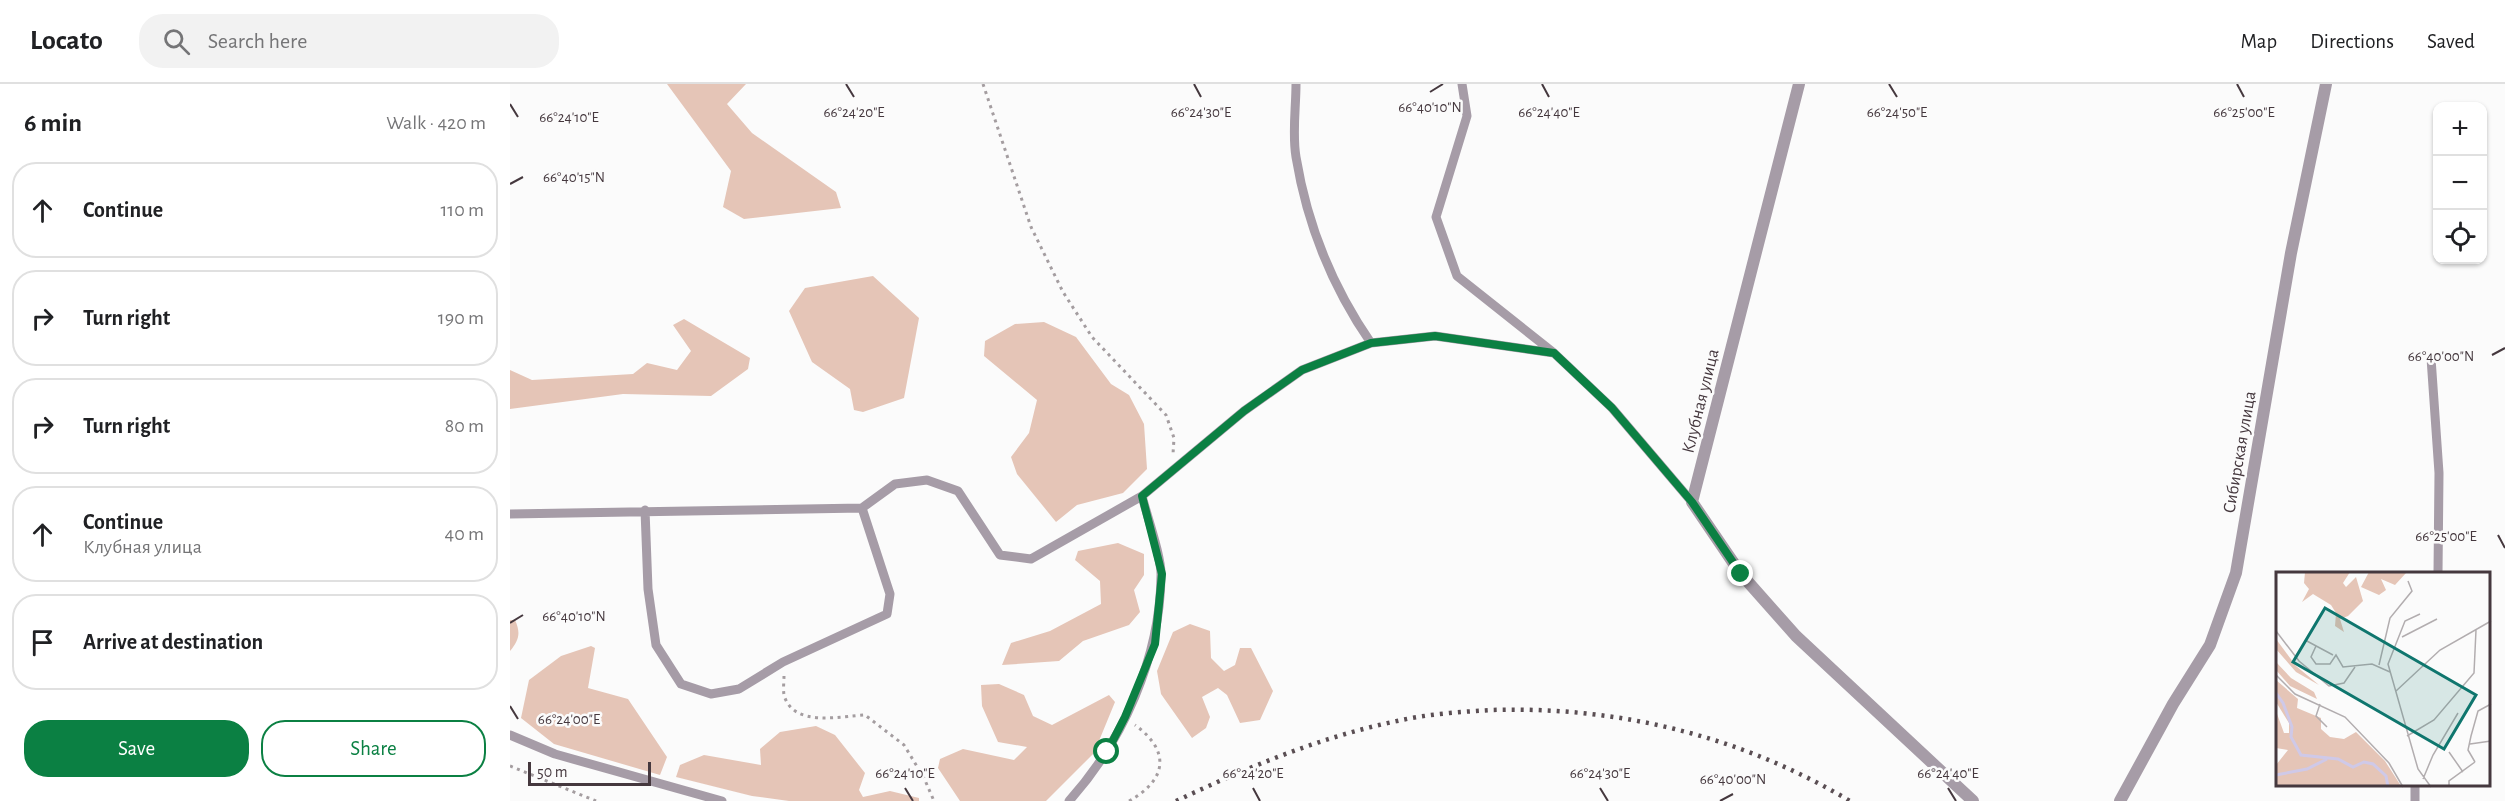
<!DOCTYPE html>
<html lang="en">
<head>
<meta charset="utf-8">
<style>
  body { margin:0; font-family:"Alegreya Sans",sans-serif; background:#f2f2f2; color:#202124 }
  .controls { position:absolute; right:18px; top:18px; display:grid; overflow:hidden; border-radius:12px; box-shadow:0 2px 4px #0004 }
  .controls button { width:54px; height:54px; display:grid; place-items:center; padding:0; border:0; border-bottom:2px solid #e0e0e0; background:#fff; color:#202124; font:30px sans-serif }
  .scale { position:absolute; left:18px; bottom:15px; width:123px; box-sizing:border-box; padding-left:6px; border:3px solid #45383e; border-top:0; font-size:16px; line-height:21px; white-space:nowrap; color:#45383e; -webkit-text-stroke:4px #fbfbfb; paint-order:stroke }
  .stop { position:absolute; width:18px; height:18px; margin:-14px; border:4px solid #0b8043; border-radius:50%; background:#fff }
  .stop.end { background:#0b8043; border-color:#fff; box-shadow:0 2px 6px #0008 }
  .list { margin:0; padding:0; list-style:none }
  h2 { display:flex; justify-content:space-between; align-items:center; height:78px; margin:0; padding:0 24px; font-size:26px }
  h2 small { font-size:20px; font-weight:400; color:#757577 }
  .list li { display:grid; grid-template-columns:39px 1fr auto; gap:18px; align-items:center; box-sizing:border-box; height:96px; margin:0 12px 12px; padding:0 12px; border:2px solid #e0e0e0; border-radius:24px }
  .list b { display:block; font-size:22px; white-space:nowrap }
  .list p { margin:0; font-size:20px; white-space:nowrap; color:#757577 }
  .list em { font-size:20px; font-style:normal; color:#757577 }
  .actions { display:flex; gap:12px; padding:18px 24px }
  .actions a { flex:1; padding:14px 0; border:2px solid #0b8043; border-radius:24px; text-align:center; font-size:21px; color:#0b8043 }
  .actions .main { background:#0b8043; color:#fff }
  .icon { flex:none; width:33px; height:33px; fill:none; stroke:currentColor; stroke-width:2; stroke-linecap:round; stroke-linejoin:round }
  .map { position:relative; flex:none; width:1995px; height:717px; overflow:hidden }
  header { display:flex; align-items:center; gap:36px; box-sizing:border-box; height:84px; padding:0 30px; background:#fff; border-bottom:2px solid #e0e0e0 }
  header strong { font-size:28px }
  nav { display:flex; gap:33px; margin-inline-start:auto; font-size:21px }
  .search { width:420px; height:54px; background:#f2f2f2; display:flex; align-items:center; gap:15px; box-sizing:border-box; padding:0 21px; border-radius:24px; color:#757577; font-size:22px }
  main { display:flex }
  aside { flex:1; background:#fff }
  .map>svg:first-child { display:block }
</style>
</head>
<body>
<header>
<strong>Locato</strong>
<div class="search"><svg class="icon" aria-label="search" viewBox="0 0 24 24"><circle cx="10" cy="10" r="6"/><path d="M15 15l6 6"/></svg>Search here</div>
<nav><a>Map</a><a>Directions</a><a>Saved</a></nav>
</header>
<main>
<aside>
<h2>6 min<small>Walk · 420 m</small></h2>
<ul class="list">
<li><svg class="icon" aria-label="ahead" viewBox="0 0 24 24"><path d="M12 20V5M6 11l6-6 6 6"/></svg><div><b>Continue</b></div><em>110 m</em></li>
<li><svg class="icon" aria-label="right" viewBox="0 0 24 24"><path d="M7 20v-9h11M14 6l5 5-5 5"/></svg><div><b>Turn right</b></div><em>190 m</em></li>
<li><svg class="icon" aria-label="right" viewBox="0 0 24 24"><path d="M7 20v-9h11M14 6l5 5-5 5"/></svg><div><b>Turn right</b></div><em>80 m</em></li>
<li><svg class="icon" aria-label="ahead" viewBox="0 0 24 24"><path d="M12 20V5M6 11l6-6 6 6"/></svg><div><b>Continue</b><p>Клубная улица</p></div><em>40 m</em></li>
<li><svg class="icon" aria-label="arrive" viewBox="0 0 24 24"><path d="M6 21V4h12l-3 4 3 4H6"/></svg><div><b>Arrive at destination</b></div></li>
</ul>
<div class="actions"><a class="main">Save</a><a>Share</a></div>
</aside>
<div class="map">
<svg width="1995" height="717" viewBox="0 0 1995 717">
  <rect width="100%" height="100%" fill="#fbfbfb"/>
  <path fill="#e5c5b7" d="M157 0H236L217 20 242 49 326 108 331 124 234 135 213 123 221 87Z
    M363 192 409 234 394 314 353 328 344 326 340 305 302 278 279 227 295 204Z
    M174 235 240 274 238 285 201 312 113 310 0 325V286L22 296 123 290 137 279 167 286 181 267 163 241Z
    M534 238 566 253 601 300 619 311 634 340 637 385 613 409 567 421 546 438 507 390 501 373 519 349 527 316 474 272 475 257 505 240Z
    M608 459 634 470V491L624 506 630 528 619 541 573 557 549 577 492 581 501 559 540 547 591 520 590 497 565 476 568 467Z
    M0 536H5C11 549 9 556 0 567Z
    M680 540 700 547 701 574 714 587 725 581 730 564H741L763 607 750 636 730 639 717 611 708 604 692 613 700 633 696 644 682 654 651 610 647 587 663 548Z
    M81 562 85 564 78 604 118 615 157 673 150 691 44 660 11 634 19 596 51 572Z
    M489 600 514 611 523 632 542 641 599 611 605 618 584 669 536 717H450L428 684 430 675 453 665 504 676 517 663 488 658 472 622 471 601Z
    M306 642 325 651 355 689 349 706 353 713 380 707 409 714V717H279L242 712 166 693 170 681 194 671 251 681 250 665 270 648Z"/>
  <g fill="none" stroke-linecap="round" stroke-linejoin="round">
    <path stroke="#a49da0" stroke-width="3" stroke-dasharray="3 4.5" stroke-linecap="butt" d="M473 0 521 143 553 208 582 253 656 331 664 354 663 370
      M274 592C274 597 273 605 274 611 283 644 331 632 355 631L394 661 414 694 424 717
      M0 682 86 717
      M619 717C657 696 661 667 625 641"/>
    <path stroke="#a69ca7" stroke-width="9" d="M786 0C786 24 782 50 786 73 797 140 823 204 861 259
      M952 0 957 32 926 133 947 192 1044 269 1102 324 1182 418
      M1921 274 1929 389 1928 489
      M135 426 138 505 146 561 171 600 201 610 229 605 273 578 377 530 380 510 352 424 385 400 417 396 448 407 490 471 521 475 632 412 734 327 792 286 861 259 925 252 1044 269
      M0 430 352 424
      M0 651 45 670 212 717
      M559 717C613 657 650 574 651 492 652 474 637 432 632 412
      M1905 717V700"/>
    <path stroke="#a69ca7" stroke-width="12" d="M1289 0 1182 418 1231 490 1286 552 1463 717
      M1610 717 1663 620 1700 561 1726 489 1781 169 1816 0"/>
    <path stroke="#5a4e53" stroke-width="4.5" stroke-dasharray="3 6" stroke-linecap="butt" d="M666 717C736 684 810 653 887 637 917 630 950 628 981 626 1108 622 1231 652 1340 717"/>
  </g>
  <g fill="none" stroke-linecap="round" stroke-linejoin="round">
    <path stroke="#0b8043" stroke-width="8" d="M597 668 615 633 645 560 652 490 632 412 734 327 792 286 861 259 925 252 1044 269 1102 324 1182 418 1231 490"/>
  </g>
  <path fill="none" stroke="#45383e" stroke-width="2" d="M336 0 344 13M684 0 691 13M1032 0 1039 13M1379 0 1387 13M1727 0 1734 13M920 8 933 0M0 20 8 33M0 100 13 93M1982 271 1995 264M1988 451 1995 464M0 539 13 531M0 622 8 635M395 704 403 717M743 704 750 717M1090 704 1098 717M1438 704 1446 717M1210 717 1223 710"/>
  <g text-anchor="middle" stroke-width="5" stroke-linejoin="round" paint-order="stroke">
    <g font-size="18" fill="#45383e" stroke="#fbfbfb">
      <text transform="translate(1190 317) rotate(-76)" y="6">Клубная улица</text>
      <text transform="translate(1729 368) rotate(-80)" y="6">Сибирская улица</text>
    </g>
  </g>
  <g transform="translate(1766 488)">
    <rect width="214" height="214" fill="#fbfbfb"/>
    <path d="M29 0H74L67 11 70 15 80 5 87 29 72 44 64 47 68 60 59 54 60 41 55 33 37 22 26 30 33 17 28 11ZM93 0H129L130 1 119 13 105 7 110 18 103 23 85 15ZM0 67 20 94 43 113 20 100 0 77ZM0 90 15 106 38 120 41 127 14 114 0 98ZM0 108 22 127 21 136 45 146V157L54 165 68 167 80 160 109 189 125 214H0V193L12 178 0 176V139L8 161H13V151L0 130Z" fill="#e5c5b7"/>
    <path fill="none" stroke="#cfc9e8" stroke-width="3" d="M0 121 7 131 16 155 15 165 25 183 62 187 77 195 88 190 97 192 110 204 112 215M0 203 31 197 51 187"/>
    <path fill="none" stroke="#b2adaf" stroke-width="1.5" d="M144 42 129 49 112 92 142 197 155 215M0 59 23 89 53 114 68 111 79 95M126 65 161 47M29 68 57 83M40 74 35 85 40 92H54L60 83 67 95 96 92 114 100M103 93 114 46 136 19 132 9M0 103 19 122 69 145 113 191 127 215M120 119 164 78 215 49M44 132 40 144 51 155M131 164 158 148 198 101 200 58M194 172 215 169M173 180 187 200M199 190 192 178 195 164 202 139 215 132M147 207 157 183 182 141M173 215V209L199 190"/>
    <path fill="#0f766e" fill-opacity="0.15" stroke="#0f766e" stroke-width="3" d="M49 36 200 123 168 177 17 90Z"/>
    <rect width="214" height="214" fill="none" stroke="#45383e" stroke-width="3"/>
  </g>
  <g font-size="15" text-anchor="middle" fill="#45383e" stroke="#fbfbfb" stroke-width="5" stroke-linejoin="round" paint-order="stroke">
    <text x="920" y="28">66°40'10"N</text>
    <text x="344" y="33">66°24'20"E</text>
    <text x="691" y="33">66°24'30"E</text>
    <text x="1039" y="33">66°24'40"E</text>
    <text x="1387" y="33">66°24'50"E</text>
    <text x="1734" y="33">66°25'00"E</text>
    <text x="59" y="38">66°24'10"E</text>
    <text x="64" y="98">66°40'15"N</text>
    <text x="1931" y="277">66°40'00"N</text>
    <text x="1936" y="457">66°25'00"E</text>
    <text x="64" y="537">66°40'10"N</text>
    <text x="59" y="640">66°24'00"E</text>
    <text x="395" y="694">66°24'10"E</text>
    <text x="743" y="694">66°24'20"E</text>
    <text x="1090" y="694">66°24'30"E</text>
    <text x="1438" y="694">66°24'40"E</text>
    <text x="1223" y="700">66°40'00"N</text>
  </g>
</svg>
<div class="controls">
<button>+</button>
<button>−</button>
<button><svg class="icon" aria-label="locate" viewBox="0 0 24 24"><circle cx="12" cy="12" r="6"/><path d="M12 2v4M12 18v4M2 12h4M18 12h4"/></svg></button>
</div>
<div class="scale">50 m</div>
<div class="stop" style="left:597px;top:668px"></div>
<div class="stop end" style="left:1231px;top:490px"></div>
</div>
</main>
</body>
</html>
